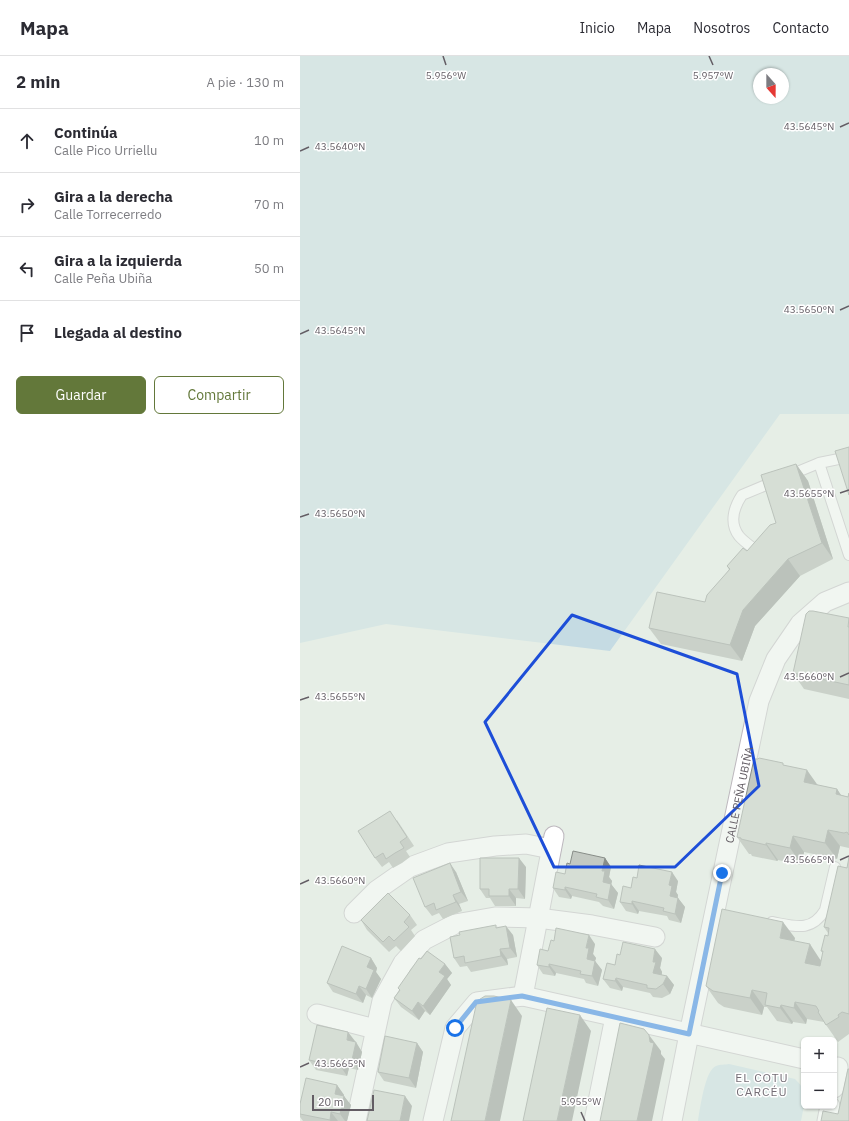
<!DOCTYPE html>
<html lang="es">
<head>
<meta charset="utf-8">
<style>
  body { margin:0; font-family:"IBM Plex Sans",sans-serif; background:#f2f2f3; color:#2b2b33 }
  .controls { position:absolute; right:12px; bottom:12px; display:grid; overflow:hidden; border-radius:6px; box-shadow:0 1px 3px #0004 }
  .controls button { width:36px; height:36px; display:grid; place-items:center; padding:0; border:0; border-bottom:1px solid #e1e1e2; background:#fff; color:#2b2b33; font:20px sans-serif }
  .compass { position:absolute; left:453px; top:12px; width:36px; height:36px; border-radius:50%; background:#fff; box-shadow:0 1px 3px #0004; rotate:159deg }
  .scale { position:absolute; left:12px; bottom:10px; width:62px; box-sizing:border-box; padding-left:4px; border:2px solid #635d64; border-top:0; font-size:11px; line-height:14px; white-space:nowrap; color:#635d64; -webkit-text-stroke:3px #fff; paint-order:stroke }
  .stop { position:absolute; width:12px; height:12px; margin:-9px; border:3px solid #1a73e8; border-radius:50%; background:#fff }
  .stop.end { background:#1a73e8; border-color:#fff; box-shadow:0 1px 4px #0008 }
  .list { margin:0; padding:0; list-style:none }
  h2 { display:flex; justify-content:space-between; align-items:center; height:52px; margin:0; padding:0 16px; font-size:17px }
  h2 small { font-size:13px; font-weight:400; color:#7c7c81 }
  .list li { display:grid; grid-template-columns:26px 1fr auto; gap:12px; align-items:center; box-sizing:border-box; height:64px; padding:0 16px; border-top:1px solid #e1e1e2 }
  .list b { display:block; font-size:15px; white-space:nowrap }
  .list p { margin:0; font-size:13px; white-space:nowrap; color:#7c7c81 }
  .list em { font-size:13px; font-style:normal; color:#7c7c81 }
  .actions { display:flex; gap:8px; padding:12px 16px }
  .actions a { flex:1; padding:9px 0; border:1px solid #63783a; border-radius:6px; text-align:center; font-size:14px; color:#63783a }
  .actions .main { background:#63783a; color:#fff }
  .icon { flex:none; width:22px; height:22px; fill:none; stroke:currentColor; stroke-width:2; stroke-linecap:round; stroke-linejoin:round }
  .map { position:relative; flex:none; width:549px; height:1065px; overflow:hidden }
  header { display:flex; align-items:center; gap:24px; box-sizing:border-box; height:56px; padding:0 20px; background:#fff; border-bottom:1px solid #e1e1e2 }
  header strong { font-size:19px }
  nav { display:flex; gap:22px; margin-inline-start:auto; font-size:14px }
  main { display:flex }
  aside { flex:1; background:#fff }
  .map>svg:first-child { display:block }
</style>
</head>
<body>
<header>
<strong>Mapa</strong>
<nav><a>Inicio</a><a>Mapa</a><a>Nosotros</a><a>Contacto</a></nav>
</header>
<main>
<aside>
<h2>2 min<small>A pie · 130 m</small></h2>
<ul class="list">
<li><svg class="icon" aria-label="ahead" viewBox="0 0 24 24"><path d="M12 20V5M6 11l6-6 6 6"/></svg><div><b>Continúa</b><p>Calle Pico Urriellu</p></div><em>10 m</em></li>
<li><svg class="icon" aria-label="right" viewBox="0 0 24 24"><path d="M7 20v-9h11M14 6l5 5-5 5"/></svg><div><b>Gira a la derecha</b><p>Calle Torrecerredo</p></div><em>70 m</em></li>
<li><svg class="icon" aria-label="left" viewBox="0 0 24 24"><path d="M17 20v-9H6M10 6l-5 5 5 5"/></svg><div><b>Gira a la izquierda</b><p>Calle Peña Ubiña</p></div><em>50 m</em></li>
<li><svg class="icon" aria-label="arrive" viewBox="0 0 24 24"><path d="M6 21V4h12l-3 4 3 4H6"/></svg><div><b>Llegada al destino</b></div></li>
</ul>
<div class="actions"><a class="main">Guardar</a><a>Compartir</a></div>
</aside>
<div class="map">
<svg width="549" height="1065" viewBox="0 0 549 1065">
  <rect width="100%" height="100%" fill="#e6eee6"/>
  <path fill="#c5dbe3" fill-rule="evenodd" d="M0 0H549V358H480L310 595 86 568 0 587ZM459 18H483V42H459Z
    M429 1008 495 1023C497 1025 500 1028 501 1030 507 1040 503 1054 501 1065H398C400 1053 405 1014 416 1010 420 1008 425 1009 429 1008Z"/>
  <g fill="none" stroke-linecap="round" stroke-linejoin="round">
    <g stroke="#bdb8be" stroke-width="12">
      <path id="service" d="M519 407 549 401
        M458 496C452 491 444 486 439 480 429 467 434 451 442 439L519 407 549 499
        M472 866C494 870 511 877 525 854L535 811"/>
    </g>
    <g stroke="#bdb8be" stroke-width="21">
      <g id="minor">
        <path d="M54 857 77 834 110 811 148 797 195 790 226 788 251 793"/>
        <path d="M223 940 254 780"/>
        <path d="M17 958 75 973"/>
        <path d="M534 1032 538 1011"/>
        <path d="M56 1065 82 945 103 907 124 884 155 868 195 861 238 862 292 869 355 881"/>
        <path d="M133 1065 155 972 177 946 223 940 504 1003"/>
        <path d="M294 1065 315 961"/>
        <path id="s1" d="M372 1065 389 978 459 645 476 603 500 568 525 546 549 536"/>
        <path d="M527 1065 530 1050"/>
      </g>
    </g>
    <use href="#service" stroke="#fff" stroke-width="10"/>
    <use href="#minor" stroke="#fff" stroke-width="19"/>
  </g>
  <path fill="#a8ada7" d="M496 408 508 425 533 503 500 520 455 570 442 605 361 588 349 572 405 546 429 514 427 510 447 495 476 467Z
    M549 562V643L504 633 493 617Z
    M485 709 518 729 537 733 541 739 548 741 549 737V792L540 790 537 803 504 796 502 809 478 804 477 805 452 800 451 798H449L437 781Z
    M97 764 114 790 106 795 110 801 102 807 93 812 89 806 82 811 75 802Z
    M549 801V978L538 986 524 966 507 963 506 968 493 966 492 968 477 965 467 951H464L462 959 424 951 418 947 406 930 495 882 494 885 521 904 523 897 521 895 528 880V877L524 871 547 812Z
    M305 802 311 811 309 821 312 825 311 828 318 837 314 853 303 850 299 846 272 840 271 843 259 841 253 832 265 818 270 808Z
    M226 811 225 843 216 842V850H195L190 842H186L180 833Z
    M156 816 168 845 159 848 162 855 143 863 139 857 132 860 125 851Z
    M337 822 378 825 376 836 378 839V842L385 851 381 867 369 864 367 860 339 855 338 858 326 855 320 846 331 832Z
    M110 859 117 869 111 874 115 880 101 895 96 890 89 896 67 874 61 864Z
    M197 872 213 879 217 901 207 903 208 909 171 916 167 910 160 911 154 902Z
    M254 885 295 888 293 898 296 902 295 905 302 914 298 930 286 927 284 923 256 917 255 920 243 918 237 909 248 895Z
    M320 899 362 902 360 912 362 916V919L367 920 374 929 370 938 362 942 353 941 350 937 323 931 322 935 310 932 303 923 315 909Z
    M71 902 77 912 76 916 81 923 72 942 66 939 63 947 33 936 27 927Z
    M121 903 145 908 152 917 147 923 151 929 130 959 125 955 119 964 101 951 94 942 100 934 98 932Z
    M55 985V986L62 996 58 1014 49 1012 47 1020 16 1014 9 1004Z
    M117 987 123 996 116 1032 84 1025 78 1016Z
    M37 1029 44 1039 43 1040 51 1049 47 1065H3L0 1061V1058Z"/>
  <path fill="#888d88" d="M496 408 508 425 533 503 522 487Z
    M488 503 500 520 455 570 442 605 430 589 443 554Z
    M507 714 519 731 504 726Z
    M537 733 548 750 536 738Z
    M528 774 540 790 537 803 525 787Z
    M493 780 504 796 502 809 490 792Z
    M466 787 478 804 477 805 466 789Z
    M219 802 226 811 225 843 218 833Z
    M305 802 311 811 309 821 312 825 310 835 303 826 302 815Z
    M150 807 156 816 168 845 161 836Z
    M372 816 378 825 376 836 378 839 376 849 370 840 369 829Z
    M311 828 318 837 314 853 308 844Z
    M265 831 272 840 271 843 265 834Z
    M209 833 216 842V850L209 840Z
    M153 839 159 848 162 855 156 846Z
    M378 842 385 851 381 867 375 858Z
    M332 845 339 855 338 858 332 848Z
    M483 866 495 882 491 898 480 882Z
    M206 870 213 879 217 901 210 892Z
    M289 879 295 888 293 898 296 902 293 912 287 903 286 892Z
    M510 888 521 905 517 924 505 907Z
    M200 893 207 903 208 909 201 900Z
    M355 893 362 902 360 912 362 916 360 926 353 917V906Z
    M71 902 77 912 76 916 81 923 72 942 66 933 67 911Z
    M295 905 302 914 298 930 292 920Z
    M145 908 152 917 147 923 151 929 130 959 123 950 139 916Z
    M249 908 256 917 255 920 249 911Z
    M367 920 374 929 370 938 363 928Z
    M316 922 323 931 322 935 315 925Z
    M59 930 66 939 63 947 56 938Z
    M452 934 464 951 462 959 450 942Z
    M211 944 222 960 200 1065H185Z
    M118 946 125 955 119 964 112 955Z
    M495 946 507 963 506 968 494 952Z
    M481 949 493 966 492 968 480 952Z
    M280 959 291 975 272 1065H257Z
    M48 976 55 985 53 994 47 984Z
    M349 979 361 995V998L365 1003 352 1065H337L350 986Z
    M56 986 62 996 58 1014 52 1004Z
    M117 987 123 996 116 1032 109 1022Z
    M43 1003 49 1012 47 1020 41 1011Z
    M37 1029 44 1039 42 1047 35 1038Z
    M44 1040 51 1049 47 1065H45L40 1058Z
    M105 1040 112 1050 109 1065H100Z
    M31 1056 38 1065H30Z"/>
  <path fill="#c3c9c2" stroke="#888d88" d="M549 391V439L535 395Z
    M496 408 522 487 488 503 443 554 430 589 349 572 357 536 405 546 407 539 430 513 427 510 443 492 447 495 470 469 476 467 461 419Z
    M509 555H513L549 562 548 571H549V629L493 617 506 558Z
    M459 702 483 707V709L507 714 504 726 537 733 536 738 548 741 549 737V779L547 776 544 777 528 774 525 787 493 780 490 792 466 787V789L441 783V782L437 781 454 703H458Z
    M90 755 107 781 100 786 104 792 95 797 86 803 83 797 75 802 58 775Z
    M273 795 305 802 302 815H305L303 826 311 828 308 844 296 841 297 838 265 831V834L253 832 256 816 265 818 267 807 270 808Z
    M549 801V958L542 956 538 959 539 961 526 969 518 956 519 955 516 950 495 946 494 952 481 949 480 952 465 949 467 937 452 934 450 942 413 935 406 930 422 853 483 866 480 882 510 888 505 907 520 910 523 895H521L525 879 528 880 529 872 524 871 538 810 547 812Z
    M180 802H219L218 833H209V840H189V833H180Z
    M150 807 161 836 153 839 156 846 136 854 134 847 125 851 113 822Z
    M339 809 372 816 369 829 372 830 370 840 378 842 375 858 363 855 364 852 332 845V848L320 846 323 830 331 832 333 821 337 822Z
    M88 837 110 859 104 866 109 871 94 885 89 880 83 886 61 864Z
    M196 869V872L206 870 210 892 200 893 201 900 165 907 164 900 154 902 150 881 160 879 159 876Z
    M256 872 289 879 286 892H289L287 903 295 905 292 920 280 918 281 915 249 908V911L237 909 240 893 248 895 251 884 254 885Z
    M323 886 355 893 353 906H356L353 917 367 920 363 928 356 933 347 932V929L316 922 315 925 303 923 307 907 315 909 317 898 320 899Z
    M42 890 71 902 67 911 74 914 66 933 59 930 56 938 27 927Z
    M127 895 145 908 139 916 145 920 123 950 118 946 112 955 94 942 100 934 98 932 119 902 121 903Z
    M185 940H194L211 944 185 1065H151L177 945Z
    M247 952 280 959 257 1065H223Z
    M320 967 344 973 349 979 350 986 354 987 337 1065H300Z
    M17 969 48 976 47 984 56 986 52 1004 43 1003 41 1011 9 1004Z
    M85 980 117 987 109 1022 78 1016Z
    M548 1013H549V1065H521L523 1055 538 1058Z
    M6 1022 37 1029 35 1038 44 1040 40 1058 31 1056 30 1064 0 1058V1048Z
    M74 1034 105 1040 100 1065H67Z"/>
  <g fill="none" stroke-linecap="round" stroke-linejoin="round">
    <path stroke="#1a73e8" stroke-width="5" d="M155 972 176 946 222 940 389 978 422 817"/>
  </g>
  <path d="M0 0H549V1065H0ZM272 559 437 618 459 730 375 811H254L185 666Z" fill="#e6eee6" fill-opacity=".55" fill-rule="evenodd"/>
  <path fill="none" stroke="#1d4ed8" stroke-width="3" stroke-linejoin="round" d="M272 559 437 618 459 730 375 811H254L185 666Z"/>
  <path fill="none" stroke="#635d64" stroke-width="1.5" d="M143 0 146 9M409 0 413 9M540 71 549 67M0 95 9 91M540 254 549 250M0 278 9 274M540 437 549 434M0 461 9 458M540 621 549 617M0 644 9 641M540 804 549 800M0 828 9 824M0 1011 9 1007M281 1056 285 1065"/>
  <g text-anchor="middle" stroke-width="3" stroke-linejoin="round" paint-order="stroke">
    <g font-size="11" fill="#635d64" stroke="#fff">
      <text dy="4" stroke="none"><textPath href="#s1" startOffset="333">CALLE PEÑA UBIÑA</textPath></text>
    </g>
    <g font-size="12" letter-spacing="1" fill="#746e76" stroke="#fff">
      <text x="462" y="1026">EL COTU<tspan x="462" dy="14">CARCÉU</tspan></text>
    </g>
  </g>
  <g font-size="10" text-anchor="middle" fill="#635d64" stroke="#fff" stroke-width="3" stroke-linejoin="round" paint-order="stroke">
    <text x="146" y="23">5.956°W</text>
    <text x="413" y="23">5.957°W</text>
    <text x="509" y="74">43.5645°N</text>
    <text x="40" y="94">43.5640°N</text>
    <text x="509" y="257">43.5650°N</text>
    <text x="40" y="278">43.5645°N</text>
    <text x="509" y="441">43.5655°N</text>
    <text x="40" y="461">43.5650°N</text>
    <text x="509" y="624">43.5660°N</text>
    <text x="40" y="644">43.5655°N</text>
    <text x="509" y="807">43.5665°N</text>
    <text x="40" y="828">43.5660°N</text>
    <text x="40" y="1011">43.5665°N</text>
    <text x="281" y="1049">5.955°W</text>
  </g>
</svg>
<div class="controls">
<button>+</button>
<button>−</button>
</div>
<svg class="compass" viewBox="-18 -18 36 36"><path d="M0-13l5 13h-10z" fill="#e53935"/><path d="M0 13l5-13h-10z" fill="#7c7c81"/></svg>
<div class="scale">20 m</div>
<div class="stop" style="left:155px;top:972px"></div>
<div class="stop end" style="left:422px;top:817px"></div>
</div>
</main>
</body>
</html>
